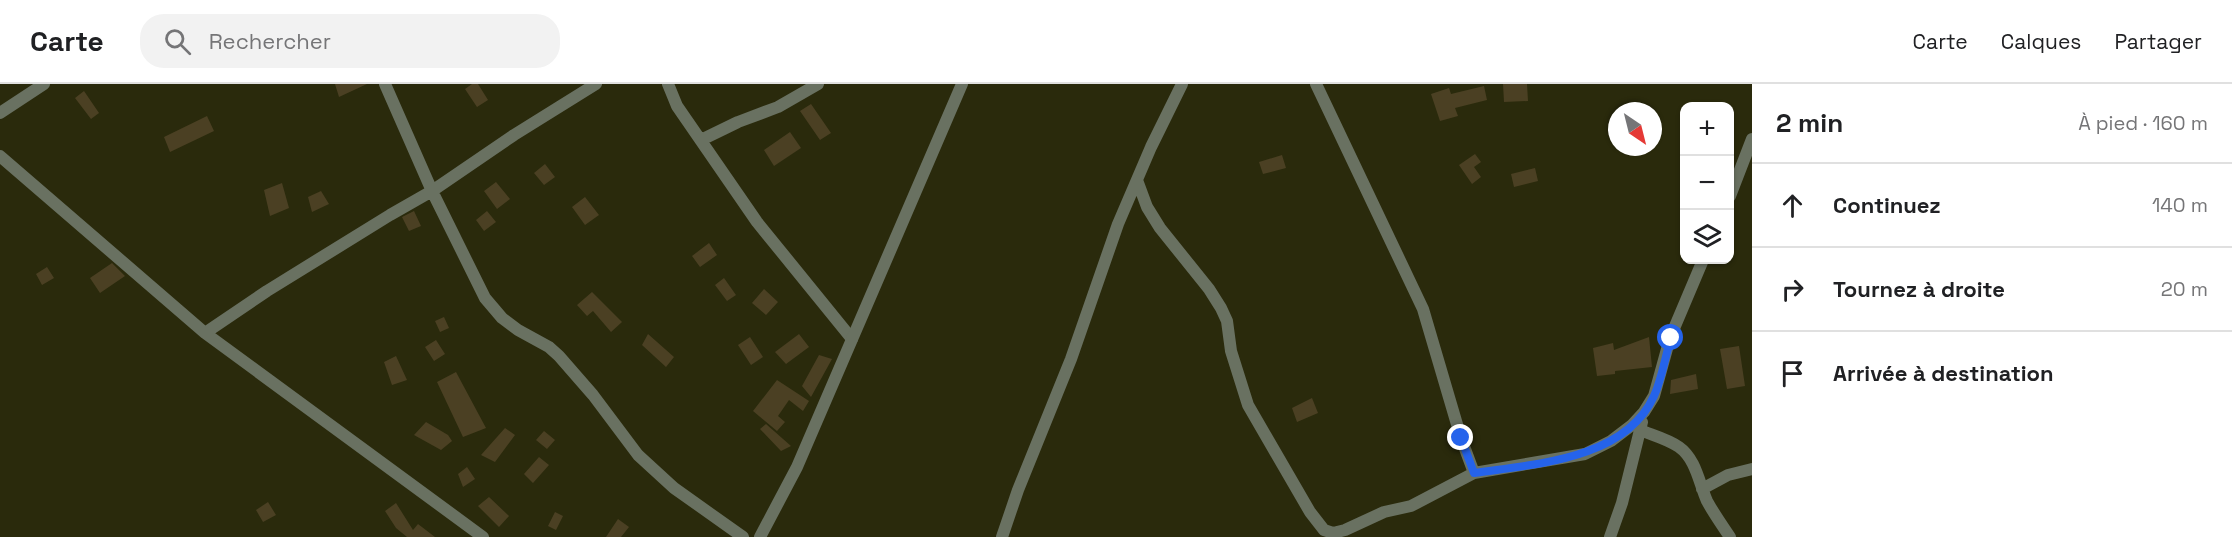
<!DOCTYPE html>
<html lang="fr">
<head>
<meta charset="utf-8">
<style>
  body { margin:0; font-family:"Space Grotesk",sans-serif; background:#f2f2f2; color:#202124 }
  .controls { position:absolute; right:18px; top:18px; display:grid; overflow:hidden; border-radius:12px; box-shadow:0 2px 4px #0004 }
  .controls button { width:54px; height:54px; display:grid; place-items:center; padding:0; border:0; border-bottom:2px solid #e0e0e0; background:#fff; color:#202124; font:30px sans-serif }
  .compass { position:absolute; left:1608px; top:18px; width:54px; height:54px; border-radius:50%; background:#fff; box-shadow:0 2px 4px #0004; rotate:145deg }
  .stop { position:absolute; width:18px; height:18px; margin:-14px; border:4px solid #2563eb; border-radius:50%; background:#fff }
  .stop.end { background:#2563eb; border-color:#fff; box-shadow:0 2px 6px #0008 }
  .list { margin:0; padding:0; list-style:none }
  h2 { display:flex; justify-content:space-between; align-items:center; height:78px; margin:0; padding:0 24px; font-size:26px }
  h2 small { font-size:20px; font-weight:400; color:#757577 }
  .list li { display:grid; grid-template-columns:39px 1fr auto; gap:18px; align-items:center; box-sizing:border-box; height:84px; padding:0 24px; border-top:2px solid #e0e0e0 }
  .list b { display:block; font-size:22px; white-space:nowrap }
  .list em { font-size:20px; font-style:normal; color:#757577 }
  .icon { flex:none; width:33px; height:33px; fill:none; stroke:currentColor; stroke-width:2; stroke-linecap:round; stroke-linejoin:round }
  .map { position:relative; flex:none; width:1752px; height:453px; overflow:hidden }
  header { display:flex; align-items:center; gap:36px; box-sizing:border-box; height:84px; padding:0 30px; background:#fff; border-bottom:2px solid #e0e0e0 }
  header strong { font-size:28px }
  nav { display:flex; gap:33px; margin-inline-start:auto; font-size:21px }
  .search { width:420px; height:54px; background:#f2f2f2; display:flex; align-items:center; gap:15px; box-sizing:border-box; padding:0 21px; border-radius:24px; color:#757577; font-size:22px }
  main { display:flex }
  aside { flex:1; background:#fff }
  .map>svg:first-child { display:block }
</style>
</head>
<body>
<header>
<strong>Carte</strong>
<div class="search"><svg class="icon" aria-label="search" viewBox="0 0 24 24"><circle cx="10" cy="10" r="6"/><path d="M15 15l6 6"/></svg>Rechercher</div>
<nav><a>Carte</a><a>Calques</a><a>Partager</a></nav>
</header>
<main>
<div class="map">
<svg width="1752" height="453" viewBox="0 0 1752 453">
  <rect width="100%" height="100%" fill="#2a2a0c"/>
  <path fill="#4b4023" d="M335 0H367L339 13Z
    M472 0H478L488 16 477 23 465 5Z
    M1503 0H1527L1528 17 1504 18Z
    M1484 2 1487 16 1455 24 1458 32 1440 37 1431 10 1449 4 1451 10Z
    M84 7 99 29 91 35 75 14Z
    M811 20 831 49 820 56 800 27Z
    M207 32 214 47 170 68 164 53Z
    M790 48 801 64 774 82 764 66Z
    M1475 70 1481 78 1474 83 1481 93 1472 100 1459 81Z
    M1282 71 1286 84 1263 90 1259 78Z
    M545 80 555 93 544 101 534 89Z
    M1535 84 1538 97 1514 103 1511 90Z
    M496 98 510 115 497 125 484 107Z
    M282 99 289 124 270 132 264 106Z
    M321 107 329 120 312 128 308 113Z
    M585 113 599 131 585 141 572 123Z
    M414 127 421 142 409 147 402 133Z
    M487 127 496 138 484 147 476 136Z
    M709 159 717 171 700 183 692 172Z
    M112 179 125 192 100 209 90 194Z
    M47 183 54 194 42 201 36 190Z
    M724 194 736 211 727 217 715 201Z
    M764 205 778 218 766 231 752 219Z
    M592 208 622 238 611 248 593 227 587 232 577 221Z
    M444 233 449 244 440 248 435 237Z
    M648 250 674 273 666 283 642 261Z
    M799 250 809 263 786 280 775 268Z
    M750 253 763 273 751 281 738 261Z
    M1649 253 1652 283 1615 287V290L1597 292 1593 264 1613 259 1614 266Z
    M436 256 445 270 434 277 425 263Z
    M1739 262 1745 302 1727 305 1720 265Z
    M819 271 832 275 811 313 802 302Z
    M396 272 407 296 392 301 384 278Z
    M456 288 486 344 463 353 437 298Z
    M1696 290 1698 305 1670 310 1671 296Z
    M777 296 809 317 803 327 789 316 778 332 785 338 777 347 753 327Z
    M1312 314 1318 329 1297 338 1292 324Z
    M426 338 448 351 452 357 441 366 414 351Z
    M766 340 791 362 781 367 760 345Z
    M505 344 515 351 495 378 481 371Z
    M544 347 555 356 547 365 536 356Z
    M539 373 549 381 533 399 524 390Z
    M467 383 475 395 463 403 458 390Z
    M489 413 509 432 499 443 478 422Z
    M268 418 276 431 263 438 256 426Z
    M396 419 413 446 418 440 435 453H407L396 444 385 427Z
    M555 428 563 432 556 446 548 442Z
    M618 435 629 443 621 453H606Z"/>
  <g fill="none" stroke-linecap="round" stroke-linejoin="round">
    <path stroke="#697161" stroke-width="12" d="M385 0 432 107 485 214 502 234 518 246 549 263 559 272 593 311 638 371 674 404 743 453
      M668 0 677 22 757 138 852 255
      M1316 0 1423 225 1461 354 1474 389
      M0 29 44 0
      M701 56 738 38 778 23 818 0
      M0 72 205 249 483 453
      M1137 96 1147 123 1160 144 1209 205 1221 224 1227 237 1231 267 1248 321 1310 428 1324 446 1333 449 1345 446 1384 428 1411 422 1474 389 1585 370 1611 357 1632 341 1644 328 1654 312 1670 254 1703 176
      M1730 112 1752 55
      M205 249 267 207 390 131 432 107 514 51 596 0
      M1640 346C1652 351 1668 355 1679 363 1696 375 1699 399 1707 417 1714 430 1722 441 1730 453
      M1702 405 1728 391 1752 385
      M1002 453 1018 406 1071 275 1118 140 1151 63 1182 0
      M1610 453 1622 419 1642 338"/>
    <path stroke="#697161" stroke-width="12" d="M760 453 797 383 962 0"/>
  </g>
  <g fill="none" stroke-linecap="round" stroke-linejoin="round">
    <path stroke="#2563eb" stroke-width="8" d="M1461 354 1474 389C1534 380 1625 376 1654 312 1662 295 1665 273 1671 254"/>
  </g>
</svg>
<div class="controls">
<button>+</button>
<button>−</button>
<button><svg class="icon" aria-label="layers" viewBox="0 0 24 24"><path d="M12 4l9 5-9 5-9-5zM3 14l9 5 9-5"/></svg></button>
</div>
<svg class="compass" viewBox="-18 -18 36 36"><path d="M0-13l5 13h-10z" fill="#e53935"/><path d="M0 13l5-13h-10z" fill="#757577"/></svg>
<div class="stop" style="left:1671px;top:254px"></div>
<div class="stop end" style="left:1461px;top:354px"></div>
</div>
<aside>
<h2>2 min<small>À pied · 160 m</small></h2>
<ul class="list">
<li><svg class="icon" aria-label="ahead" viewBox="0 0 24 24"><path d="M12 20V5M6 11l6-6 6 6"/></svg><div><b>Continuez</b></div><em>140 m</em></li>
<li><svg class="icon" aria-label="right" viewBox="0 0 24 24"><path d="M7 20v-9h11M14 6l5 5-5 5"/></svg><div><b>Tournez à droite</b></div><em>20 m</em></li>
<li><svg class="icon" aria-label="arrive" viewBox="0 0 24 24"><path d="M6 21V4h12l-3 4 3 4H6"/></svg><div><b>Arrivée à destination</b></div></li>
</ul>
</aside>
</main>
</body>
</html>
